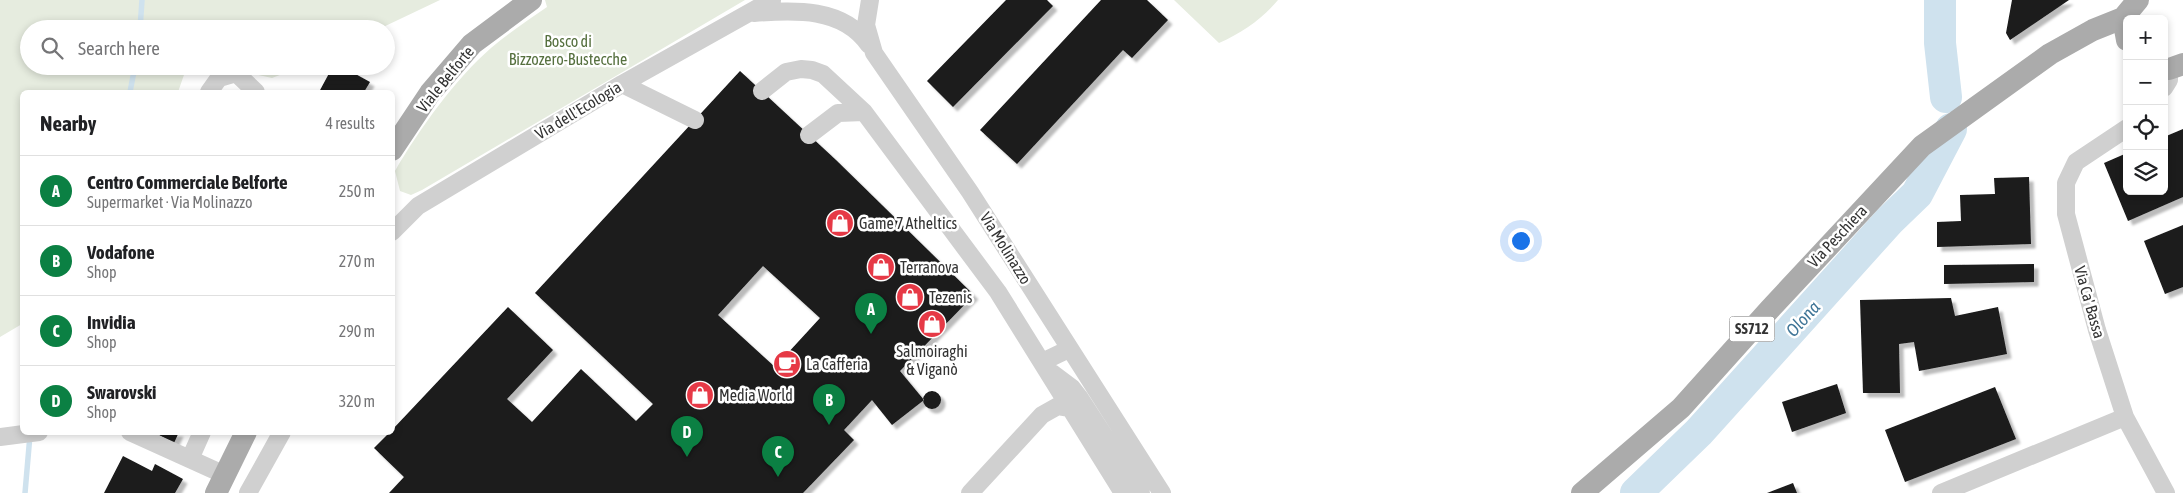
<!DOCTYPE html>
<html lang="en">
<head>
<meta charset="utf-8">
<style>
  body { margin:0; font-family:"Asap Condensed",sans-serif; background:#f2f2f2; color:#202124 }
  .controls { position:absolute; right:15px; top:15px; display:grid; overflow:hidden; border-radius:8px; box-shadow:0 2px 8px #0003 }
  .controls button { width:45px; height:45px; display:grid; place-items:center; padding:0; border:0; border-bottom:1px solid #e0e0e0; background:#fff; color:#202124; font:25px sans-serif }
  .you { position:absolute; left:1520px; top:240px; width:18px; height:18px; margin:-12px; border:4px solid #fff; border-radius:50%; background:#1a73e8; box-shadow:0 0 0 8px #1a73e833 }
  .badge { display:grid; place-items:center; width:32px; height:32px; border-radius:50%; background:#0b8043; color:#fff; font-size:16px; font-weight:700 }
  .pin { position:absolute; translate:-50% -41px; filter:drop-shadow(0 1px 2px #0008) }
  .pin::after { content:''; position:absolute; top:26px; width:18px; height:15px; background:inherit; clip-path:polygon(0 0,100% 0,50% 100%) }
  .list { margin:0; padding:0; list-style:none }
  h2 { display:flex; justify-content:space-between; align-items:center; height:65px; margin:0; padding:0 20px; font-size:21px }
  h2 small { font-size:16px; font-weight:400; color:#757577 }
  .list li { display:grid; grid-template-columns:32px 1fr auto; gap:15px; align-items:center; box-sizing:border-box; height:70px; padding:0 20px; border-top:1px solid #e0e0e0 }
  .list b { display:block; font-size:19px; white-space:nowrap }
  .list p { margin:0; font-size:16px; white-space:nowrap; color:#757577 }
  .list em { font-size:16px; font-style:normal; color:#757577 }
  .icon { flex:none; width:28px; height:28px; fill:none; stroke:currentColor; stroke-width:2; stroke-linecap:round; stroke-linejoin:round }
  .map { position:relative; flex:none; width:2183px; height:493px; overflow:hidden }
  .search { position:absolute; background:#fff; box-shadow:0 2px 8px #0003; left:20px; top:20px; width:375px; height:55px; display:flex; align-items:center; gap:12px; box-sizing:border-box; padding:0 18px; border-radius:28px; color:#757577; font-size:19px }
  .panel { position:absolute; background:#fff; box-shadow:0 2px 8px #0003; left:20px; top:90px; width:375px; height:345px; border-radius:8px }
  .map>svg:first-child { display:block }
</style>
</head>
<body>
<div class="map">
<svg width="2183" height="493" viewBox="0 0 2183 493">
  <defs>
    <filter id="shadow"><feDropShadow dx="4.5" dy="4.5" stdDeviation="1" flood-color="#0004"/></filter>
  </defs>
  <rect width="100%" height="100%" fill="#fff"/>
  <path fill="#e6ecdf" d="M0 0H440L379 29H29V66H303L272 78 226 68 185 72 178 92H22V324L0 337Z
    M545 0H745L422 190 411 195 400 191 395 171C418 131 456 78 491 48 509 33 528 20 547 7Z
    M1174 0H1278C1261 20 1243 32 1219 43Z"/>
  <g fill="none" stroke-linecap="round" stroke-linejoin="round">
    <path stroke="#cfe2ee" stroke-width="5.5" d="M140 29 142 0
      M130 92 135 66
      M25 493 30 435"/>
    <path stroke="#cfe2ee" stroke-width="32" d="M1940 0V43L1946 97
      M1636 493 1699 432 1889 221 1917 194 1951 129"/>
  </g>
  <path fill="#1a1a1a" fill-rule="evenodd" filter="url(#shadow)" d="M1006 0H1047L1053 6 953 107 927 81Z
    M1101 0H1147L1168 20 1132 58 1123 50 1017 164 980 130Z
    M2012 0H2069L2010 40 2006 33Z
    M333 66H341L370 82 364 92H319Z
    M740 71 836 160 974 295 900 371 924 400 892 425 872 400 844 430 854 440 803 493H389L404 477 374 448 390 432H392V430L508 307 553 350 507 399 532 422 581 369 636 421 653 404 535 293ZM763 266 820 318 775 367 718 315Z
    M2183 129V197L2128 221 2104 163 2127 153V191H2164V137Z
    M2029 177 2031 244 1937 247V222L1961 221 1960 195 1995 194 1994 178Z
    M2183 225V287L2165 294 2144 241Z
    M2034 264V282L1944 284V265Z
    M1951 298 1955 316 1998 307 2007 354 1919 371 1914 342 1899 344 1900 393H1863L1860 300Z
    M1837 384 1846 413 1792 432 1782 402Z
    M1995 387 2016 439 1905 482 1885 430Z
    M923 400a9 9 0 1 1 18 0a9 9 0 1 1-18 0Z
    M153 432H179L174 443Z
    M123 456 152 471 155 464 183 479 175 493H104Z
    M1793 483 1797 493H1767Z"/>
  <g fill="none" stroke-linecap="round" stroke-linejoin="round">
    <path stroke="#d0d0d0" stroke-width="18" d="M870 0 866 25 874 53 970 192 1162 493
      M754 13C794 10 843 7 869 45
      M622 84 695 120
      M2164 88 2169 80V69
      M762 91 786 72 801 69 812 70 823 74 864 112 998 292 1123 493
      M209 92 219 78 236 73 256 92
      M2127 128 2076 162 2066 183V214L2097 330 2125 417 2166 493
      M809 135 838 113 864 112
      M392 232 418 206 622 84 772 0
      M1042 362 1069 349
      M1052 373 1072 388 1079 397 1141 493
      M130 432 225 475
      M0 437 39 432
      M190 459 202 432
      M248 493 282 432
      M970 493 1042 415 1058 406 1070 408
      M1941 493 2125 417"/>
    <path stroke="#ababab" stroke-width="22" d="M2127 40 2123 18 2138 0
      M2164 68 2169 69 2183 64
      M392 150 430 93 472 44 531 0
      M216 493 246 432
      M1582 493 1681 408 1770 309 1922 146 2050 54 2093 30 2123 18"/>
  </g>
  <defs>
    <g id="shop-disc" transform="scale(1.4375)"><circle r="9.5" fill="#e63946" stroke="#fff"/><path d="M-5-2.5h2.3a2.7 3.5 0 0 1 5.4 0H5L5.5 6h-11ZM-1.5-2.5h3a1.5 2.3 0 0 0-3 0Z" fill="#fff"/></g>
    <g id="cafe-disc" transform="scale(1.4375)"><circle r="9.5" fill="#e63946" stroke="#fff"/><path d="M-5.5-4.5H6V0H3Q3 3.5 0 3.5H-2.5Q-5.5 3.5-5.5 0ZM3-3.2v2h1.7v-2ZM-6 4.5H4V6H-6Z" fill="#fff"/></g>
  </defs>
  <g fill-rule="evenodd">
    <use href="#shop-disc" x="840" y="223"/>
    <use href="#shop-disc" x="881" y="267"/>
    <use href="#shop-disc" x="910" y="297"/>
    <use href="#shop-disc" x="932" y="324"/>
    <use href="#cafe-disc" x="787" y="364"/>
    <use href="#shop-disc" x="700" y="395"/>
  </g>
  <g text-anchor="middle" stroke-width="5" stroke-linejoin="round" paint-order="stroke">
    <rect fill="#fff" stroke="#707070" stroke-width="1" x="1729.5" y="316.5" width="45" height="25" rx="4"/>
    <g font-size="15" font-weight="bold" fill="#333">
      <text x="1752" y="334">SS712</text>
    </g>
    <g font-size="16" fill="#56703f" stroke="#fff">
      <text x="568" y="47">Bosco di<tspan x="568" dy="18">Bizzozero-Bustecche</tspan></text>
    </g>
    <g font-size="16" fill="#333" stroke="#fff">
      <text transform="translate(445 79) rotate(-51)" y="6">Viale Belforte</text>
      <text transform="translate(578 110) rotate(-31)" y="6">Via dell'Ecologia</text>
      <text transform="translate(1837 236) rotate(-47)" y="6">Via Peschiera</text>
      <text transform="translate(1006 248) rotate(58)" y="6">Via Molinazzo</text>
      <text transform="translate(2090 302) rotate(74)" y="6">Via Ca' Bassa</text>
    </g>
    <g font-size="16" fill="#333" stroke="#fff" text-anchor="start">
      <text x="859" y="229">Game 7 Atheltics</text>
      <text x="900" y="273">Terranova</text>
      <text x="929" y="303">Tezenis</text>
      <text x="932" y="357" text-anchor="middle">Salmoiraghi<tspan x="932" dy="18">&amp; Viganò</tspan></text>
      <text x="806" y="370">La Cafferia</text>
      <text x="719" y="401">Media World</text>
    </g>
    <g font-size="18" font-style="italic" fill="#3f7597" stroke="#fff">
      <text transform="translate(1803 319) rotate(-48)" y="6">Olona</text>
    </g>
  </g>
</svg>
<div class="controls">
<button>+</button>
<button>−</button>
<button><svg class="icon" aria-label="locate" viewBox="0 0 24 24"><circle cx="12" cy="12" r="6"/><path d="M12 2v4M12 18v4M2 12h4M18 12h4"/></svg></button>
<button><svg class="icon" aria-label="layers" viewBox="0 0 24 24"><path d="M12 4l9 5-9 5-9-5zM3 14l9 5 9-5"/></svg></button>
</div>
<div class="you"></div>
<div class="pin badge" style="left:871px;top:334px">A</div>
<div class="pin badge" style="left:829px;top:425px">B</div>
<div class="pin badge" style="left:778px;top:477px">C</div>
<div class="pin badge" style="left:687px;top:457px">D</div>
<div class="search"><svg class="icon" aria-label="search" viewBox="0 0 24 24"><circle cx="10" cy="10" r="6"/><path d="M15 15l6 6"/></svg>Search here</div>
<section class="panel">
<h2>Nearby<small>4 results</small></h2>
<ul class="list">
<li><span class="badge">A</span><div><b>Centro Commerciale Belforte</b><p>Supermarket · Via Molinazzo</p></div><em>250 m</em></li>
<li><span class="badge">B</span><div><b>Vodafone</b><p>Shop</p></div><em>270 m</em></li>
<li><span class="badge">C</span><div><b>Invidia</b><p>Shop</p></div><em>290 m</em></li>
<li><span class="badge">D</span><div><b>Swarovski</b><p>Shop</p></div><em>320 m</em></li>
</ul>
</section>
</div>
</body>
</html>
